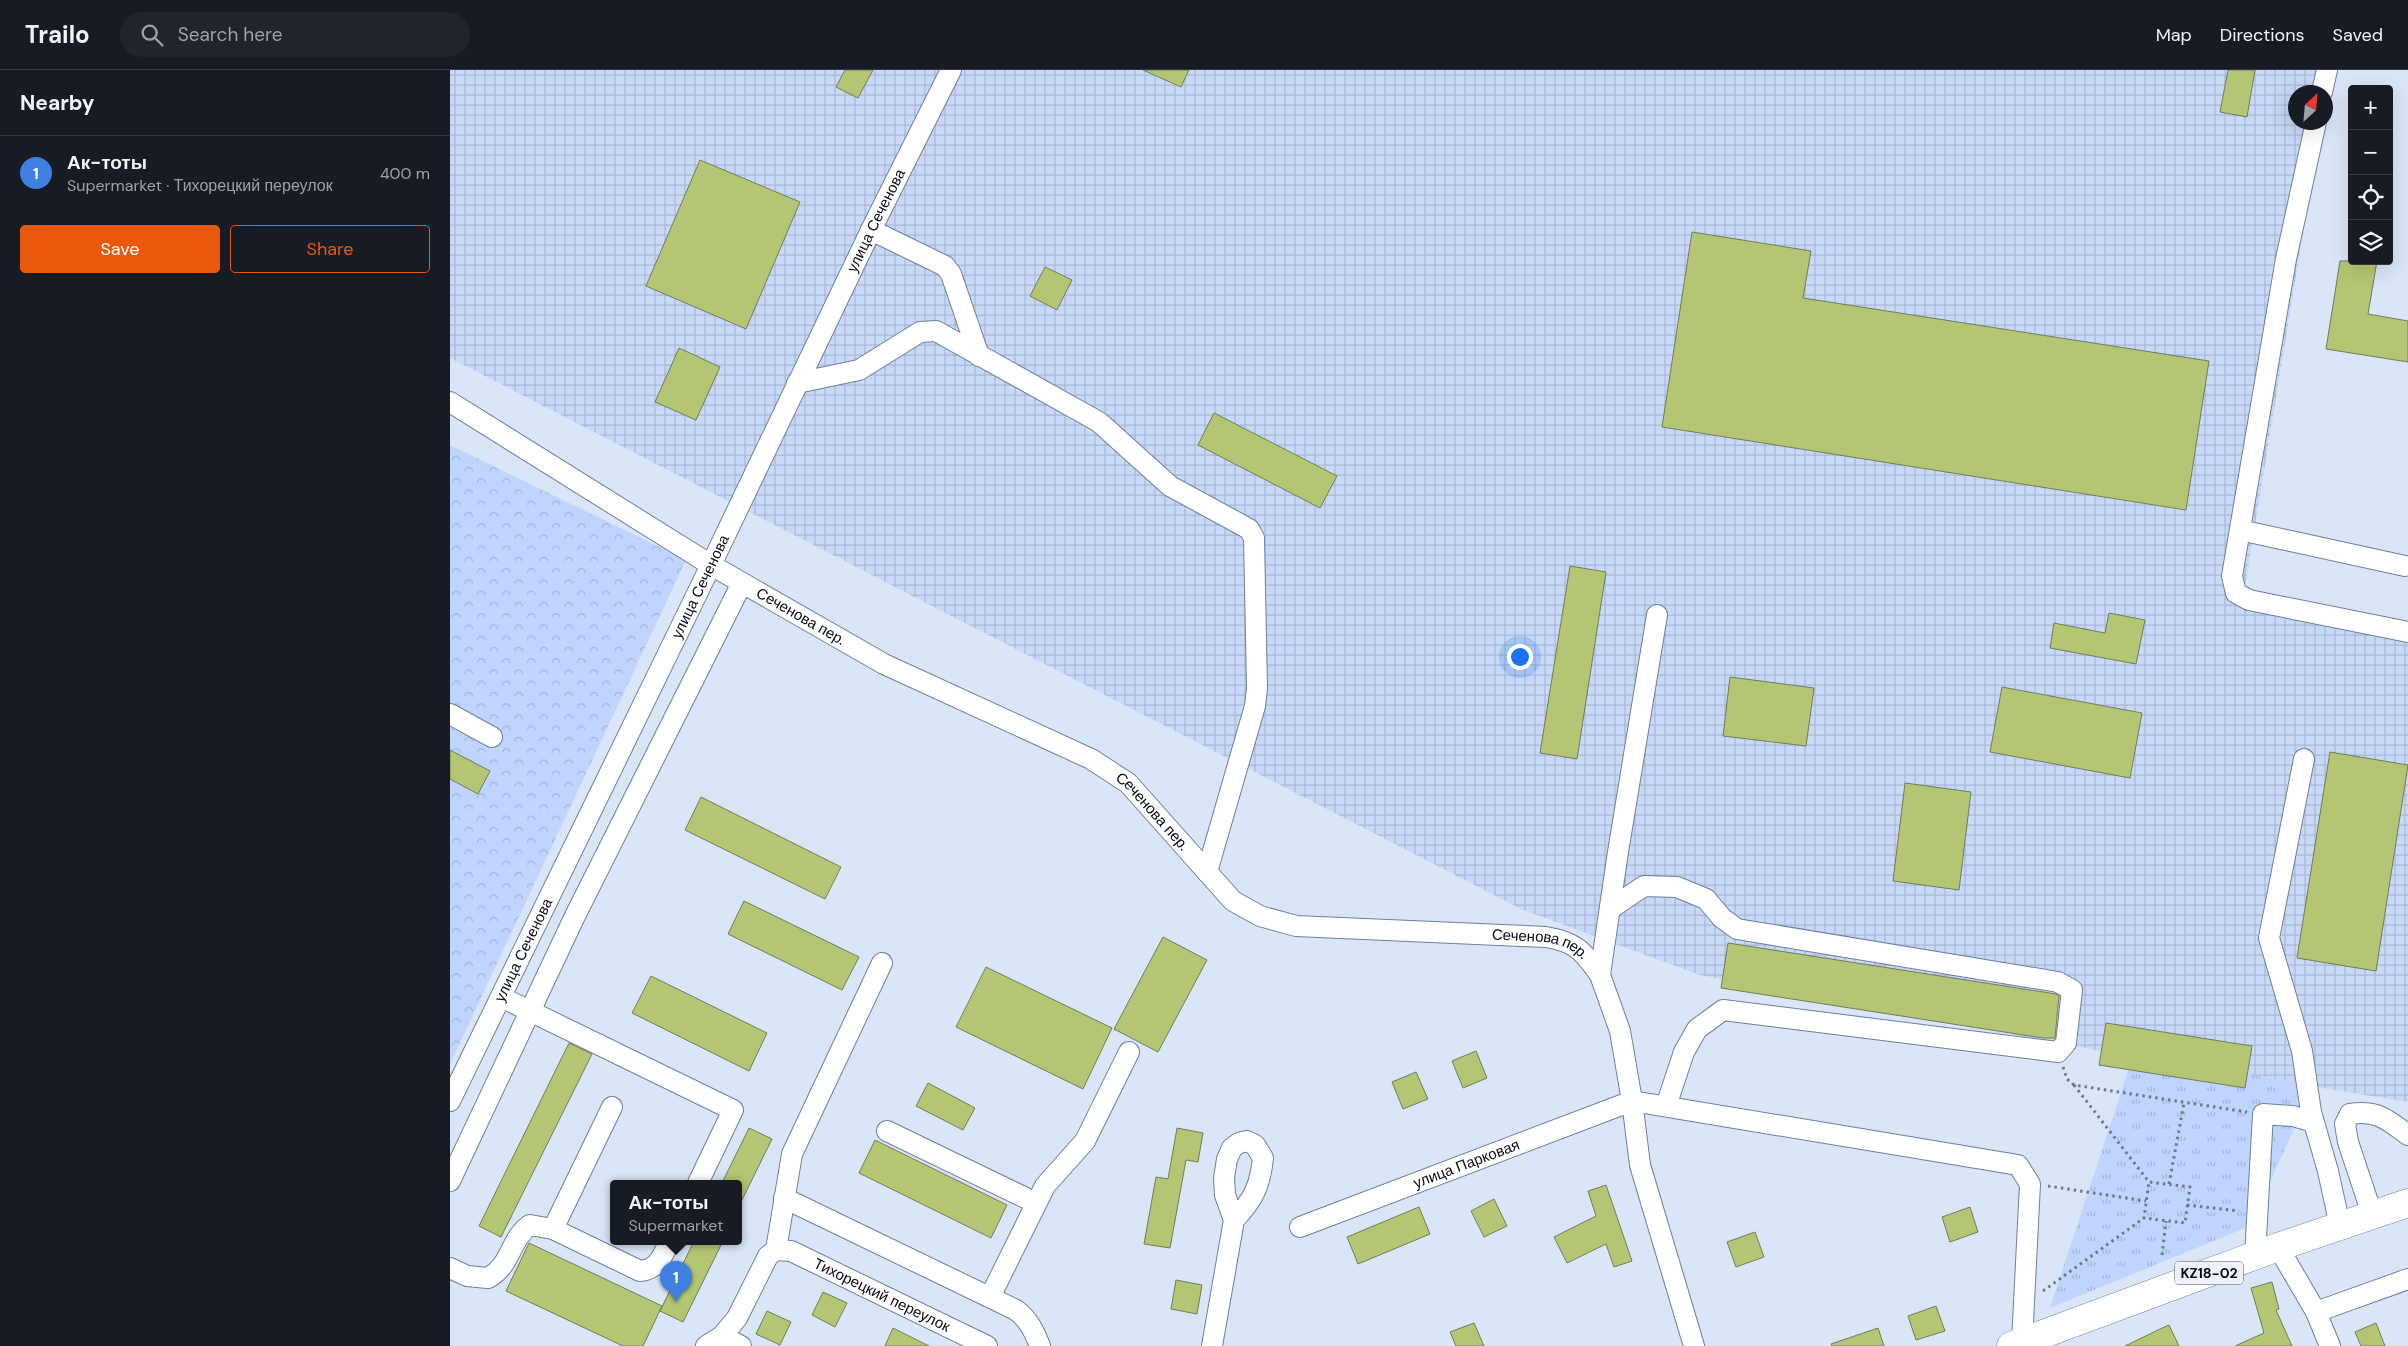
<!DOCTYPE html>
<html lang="en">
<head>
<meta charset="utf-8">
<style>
  body { margin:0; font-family:"DM Sans",sans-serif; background:#20242c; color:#f1f3f6 }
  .controls { position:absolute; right:15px; top:15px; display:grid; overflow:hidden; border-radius:5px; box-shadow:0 5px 20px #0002 }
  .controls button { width:45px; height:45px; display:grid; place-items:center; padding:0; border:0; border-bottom:1px solid #363941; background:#171b24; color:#f1f3f6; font:25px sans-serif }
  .compass { position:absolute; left:1838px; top:15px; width:45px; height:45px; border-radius:50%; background:#171b24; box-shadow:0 5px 20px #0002; rotate:26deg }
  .you { position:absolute; left:1069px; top:586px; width:18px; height:18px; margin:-12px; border:4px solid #fff; border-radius:50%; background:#1a73e8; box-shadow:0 0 0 8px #1a73e833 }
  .badge { display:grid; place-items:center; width:32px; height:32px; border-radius:50%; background:#ea580c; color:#fff; font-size:16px; font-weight:700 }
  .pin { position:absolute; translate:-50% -41px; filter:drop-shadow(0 1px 2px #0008) }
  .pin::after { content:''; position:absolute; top:26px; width:18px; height:15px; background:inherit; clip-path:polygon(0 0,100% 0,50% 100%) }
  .popup { position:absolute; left:160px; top:1110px; width:132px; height:65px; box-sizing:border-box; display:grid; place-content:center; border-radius:5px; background:#171b24; filter:drop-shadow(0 1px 4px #0005); font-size:16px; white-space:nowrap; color:#9ea1a6 }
  .popup b { font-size:19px; color:#f1f3f6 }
  .popup::after { content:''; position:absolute; left:50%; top:100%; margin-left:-10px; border:10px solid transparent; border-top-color:#171b24 }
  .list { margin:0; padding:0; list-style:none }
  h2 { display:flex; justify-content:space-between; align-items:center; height:65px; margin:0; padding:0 20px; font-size:21px }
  h2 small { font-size:16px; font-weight:400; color:#9ea1a6 }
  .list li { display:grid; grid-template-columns:32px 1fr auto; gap:15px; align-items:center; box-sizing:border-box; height:75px; padding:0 20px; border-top:1px solid #363941 }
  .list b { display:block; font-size:19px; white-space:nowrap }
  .list p { margin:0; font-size:16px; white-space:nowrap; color:#9ea1a6 }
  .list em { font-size:16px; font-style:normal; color:#9ea1a6 }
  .actions { display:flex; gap:10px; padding:15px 20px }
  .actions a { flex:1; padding:11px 0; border:1px solid #ea580c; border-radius:5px; text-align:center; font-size:18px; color:#ea580c }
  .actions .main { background:#ea580c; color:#fff }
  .icon { flex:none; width:28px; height:28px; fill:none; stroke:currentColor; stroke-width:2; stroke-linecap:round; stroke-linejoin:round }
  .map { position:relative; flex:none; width:1958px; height:1276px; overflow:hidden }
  header { display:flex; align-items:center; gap:30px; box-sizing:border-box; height:70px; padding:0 25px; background:#171b24; border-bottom:1px solid #363941 }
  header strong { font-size:24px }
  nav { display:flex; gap:28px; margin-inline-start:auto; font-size:18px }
  .search { width:350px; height:45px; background:#20242c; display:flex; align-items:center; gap:12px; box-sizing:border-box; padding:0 18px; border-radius:28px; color:#9ea1a6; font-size:19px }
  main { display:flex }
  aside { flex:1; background:#171b24 }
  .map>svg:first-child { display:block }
</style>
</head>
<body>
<header>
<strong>Trailo</strong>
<div class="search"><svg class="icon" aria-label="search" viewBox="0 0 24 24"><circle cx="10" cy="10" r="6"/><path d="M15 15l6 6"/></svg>Search here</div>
<nav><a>Map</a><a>Directions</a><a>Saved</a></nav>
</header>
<main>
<aside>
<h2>Nearby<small></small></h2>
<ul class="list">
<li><span class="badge" style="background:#3f7fe0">1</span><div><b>Ак-тоты</b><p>Supermarket · Тихорецкий переулок</p></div><em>400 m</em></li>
</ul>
<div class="actions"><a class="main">Save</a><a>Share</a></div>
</aside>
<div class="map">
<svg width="1958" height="1276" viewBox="0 0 1958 1276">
  <defs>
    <pattern id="industrial-grid" width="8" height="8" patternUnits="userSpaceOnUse" patternTransform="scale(1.25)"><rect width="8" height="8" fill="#c8d8f8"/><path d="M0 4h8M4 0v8" fill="none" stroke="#aab8d4"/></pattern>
    <pattern id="grass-tufts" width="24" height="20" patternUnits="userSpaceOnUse" patternTransform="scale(1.25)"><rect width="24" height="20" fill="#bfd4ff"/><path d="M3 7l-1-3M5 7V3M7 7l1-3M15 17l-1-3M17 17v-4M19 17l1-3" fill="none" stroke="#a3b5da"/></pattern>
    <pattern id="park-crowns" width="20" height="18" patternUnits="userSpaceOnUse" patternTransform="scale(1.25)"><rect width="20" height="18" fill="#bfd4ff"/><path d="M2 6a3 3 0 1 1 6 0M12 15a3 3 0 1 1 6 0" fill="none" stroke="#a3b5da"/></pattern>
  </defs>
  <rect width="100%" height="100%" fill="#dbe5f8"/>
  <path fill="url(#industrial-grid)" d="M0 0H1879L1876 22H1846V52L1871 53 1792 535 1958 566V1032L1666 984 1250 905 1073 840 0 288Z"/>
  <path fill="url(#grass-tufts)" d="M1683 986 1864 1015 1800 1156 1600 1238Z"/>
  <path fill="url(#park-crowns)" d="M0 375 236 490 0 994Z"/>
  <path fill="#b4c673" stroke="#737b5b" d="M395 0H423L408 28 386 17Z
    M693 0H739L731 17Z
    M1778 0H1805L1797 47 1770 42Z
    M250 90 350 132 296 259 196 216Z
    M1242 162 1361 181 1353 228 1759 291 1736 440 1212 357Z
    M1890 191H1927L1918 244 1958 251V292L1876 279Z
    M595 197 622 210 607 240 580 226Z
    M229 278 270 297 246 350 205 332Z
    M764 343 887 406 870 438 748 375Z
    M1120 496 1156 502 1127 689 1090 683Z
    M1659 543 1695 550 1686 594 1600 578 1604 553 1655 563Z
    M1280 607 1364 618 1356 676 1273 666Z
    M1552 617 1692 643 1680 708 1540 682Z
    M0 680 40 701 28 724 0 709Z
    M1880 682 1958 695 1926 901 1847 888Z
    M1455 713 1521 722 1509 820 1443 811Z
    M251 727 391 797 375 829 235 760Z
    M294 831 409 887 392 920 278 864Z
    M713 867 757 890 708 982 664 959Z
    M1278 873 1606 924 1609 926 1605 968H1593L1271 918Z
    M536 897 662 958 633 1019 506 957Z
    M201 906 317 963 299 1001 182 943Z
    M1656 953 1802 976 1795 1018 1649 995Z
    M119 973 142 984 51 1167 29 1156Z
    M1026 981 1037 1008 1013 1018 1002 991Z
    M966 1002 978 1029 953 1039 942 1012Z
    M478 1013 525 1038 513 1060 466 1036Z
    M299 1058 322 1069 288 1138V1113H272Z
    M727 1058 753 1063 748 1092 736 1090 720 1178 694 1174 706 1107 718 1109Z
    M425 1070 557 1135 541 1168 409 1103Z
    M1156 1115 1182 1191 1164 1197 1156 1174 1117 1193 1104 1167 1146 1146 1138 1121Z
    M1044 1129 1057 1156 1034 1167 1021 1141Z
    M969 1137 980 1164 908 1194 897 1167Z
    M1520 1137 1528 1162 1500 1172 1492 1147Z
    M1305 1162 1314 1187 1286 1197 1277 1172Z
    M244 1171H273L233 1252 210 1241Z
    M79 1173 212 1236 193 1276H173L56 1221Z
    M726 1210 752 1215 747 1244 721 1239Z
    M1822 1212 1829 1239 1826 1240 1842 1276H1785L1814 1263 1801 1218Z
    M373 1222 397 1233 385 1257 362 1245Z
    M1486 1236 1495 1261 1466 1270 1458 1246Z
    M317 1241 341 1252 330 1275 306 1264Z
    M1024 1253 1034 1276H1006L1000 1262Z
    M1926 1253 1935 1276H1911L1905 1262Z
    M1719 1255 1729 1276H1675L1708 1260Z
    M443 1258 479 1276H435Z
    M1428 1258 1434 1276H1382L1381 1274Z"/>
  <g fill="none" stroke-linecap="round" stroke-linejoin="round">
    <g stroke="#6f7e9b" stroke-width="22">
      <g id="minor">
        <path d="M1872 22 1877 0"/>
        <path d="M1866 52 1836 189 1782 506 1786 523 1799 530 1958 562"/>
        <path d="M421 160 495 196 501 204 529 286"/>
        <path d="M347 313 409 300 470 262 486 261 649 352 720 416 799 459 804 468 807 618 805 636 757 802"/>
        <path id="s1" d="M0 332 261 495 434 594 641 689 678 713 783 831 810 846 846 856 1096 867C1126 872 1133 881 1150 905"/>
        <path d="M1790 460 1955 496"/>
        <path d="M1207 545 1168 782 1150 905 1170 961 1182 1031 1190 1095 1244 1276"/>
        <path d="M0 644 42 667"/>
        <path d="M1854 689 1819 868 1852 981 1861 1042 1878 1101 1890 1156"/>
        <path d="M1160 839 1194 816 1227 817 1256 829 1272 848 1287 859 1608 912 1622 920 1616 973 1608 982 1273 940 1247 959 1234 982 1216 1036"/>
        <path d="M51 927 283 1040 248 1113"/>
        <path id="s2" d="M0 1031 261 495 421 160 501 0"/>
        <path d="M437 1061 586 1133"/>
        <path d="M0 1111 124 848 292 513"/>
        <path d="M334 1128 566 1240C579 1250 584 1261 590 1276"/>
        <path d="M1922 1144 1898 1072 1895 1054 1900 1044C1927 1040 1937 1049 1958 1065"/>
        <path id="s3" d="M850 1157 1182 1031 1568 1095 1580 1114 1572 1272"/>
        <path d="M103 1159 162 1037"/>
        <path d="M1828 1177 1866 1242 1880 1276"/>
        <path id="s4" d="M326 1180 341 1181 537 1276"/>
        <path d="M1805 1186 1813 1044 1843 1046 1863 1052"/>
        <path d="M0 1198 17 1206 38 1208C62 1195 59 1170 80 1155L103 1159 190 1201C209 1199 212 1186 220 1171"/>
        <path d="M540 1227 595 1116 635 1071 679 982"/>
        <path d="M1866 1242 1958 1209"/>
        <path d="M272 1266 291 1276"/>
        <path d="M256 1276 272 1266 287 1248 318 1186 326 1180 342 1084 432 893"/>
        <path d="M762 1276 784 1150 775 1125 774 1108 777 1089 782 1078 789 1073 797 1071 805 1075 813 1088C810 1116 804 1129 784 1150"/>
      </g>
    </g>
    <g stroke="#6f7e9b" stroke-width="29">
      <path id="highway" d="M1561 1276 1828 1177 1958 1133"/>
    </g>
    <path stroke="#717786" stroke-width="3" stroke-dasharray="2.5 4" stroke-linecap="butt" d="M1613 997 1617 1009 1624 1015 1797 1042
      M1624 1015 1699 1112 1740 1117 1735 1153 1694 1148 1699 1112
      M1719 1114 1734 1033
      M1598 1116 1696 1131
      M1737 1135 1789 1141
      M1712 1185 1716 1151
      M1593 1221 1694 1148"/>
    <use href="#minor" stroke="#fff" stroke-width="20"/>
    <use href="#highway" stroke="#fff" stroke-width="28"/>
  </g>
  <g text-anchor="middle" stroke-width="4.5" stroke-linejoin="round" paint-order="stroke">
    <rect fill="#eef2f8" stroke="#4c505a" stroke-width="1" x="1725" y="1191.5" width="68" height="23" rx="4"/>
    <g font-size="14" font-weight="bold" fill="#070b16">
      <text x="1759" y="1208">KZ18-02</text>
    </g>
    <g font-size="15" fill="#070b16" stroke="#eef2f8">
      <text dy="5" stroke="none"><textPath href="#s2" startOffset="978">улица Сеченова</textPath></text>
      <text dy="5" stroke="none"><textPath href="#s2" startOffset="572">улица Сеченова</textPath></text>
      <text dy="5" stroke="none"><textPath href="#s1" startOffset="411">Сеченова пер.</textPath></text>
      <text dy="5" stroke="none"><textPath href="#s1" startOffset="816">Сеченова пер.</textPath></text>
      <text dy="5" stroke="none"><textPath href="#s1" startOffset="1251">Сеченова пер.</textPath></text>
      <text dy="5" stroke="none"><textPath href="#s2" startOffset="168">улица Сеченова</textPath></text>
      <text dy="5" stroke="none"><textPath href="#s3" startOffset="178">улица Парковая</textPath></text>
      <text dy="5" stroke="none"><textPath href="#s4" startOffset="116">Тихорецкий переулок</textPath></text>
    </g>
  </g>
</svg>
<div class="controls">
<button>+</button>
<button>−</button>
<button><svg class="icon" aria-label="locate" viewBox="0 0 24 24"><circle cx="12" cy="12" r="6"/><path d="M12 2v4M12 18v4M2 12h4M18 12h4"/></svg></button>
<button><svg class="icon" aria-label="layers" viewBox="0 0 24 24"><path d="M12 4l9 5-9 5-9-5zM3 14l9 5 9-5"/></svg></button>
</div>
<svg class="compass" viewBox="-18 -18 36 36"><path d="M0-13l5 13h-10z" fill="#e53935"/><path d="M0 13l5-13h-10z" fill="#9ea1a6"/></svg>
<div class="you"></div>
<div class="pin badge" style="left:226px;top:1232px;background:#3f7fe0">1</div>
<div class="popup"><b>Ак-тоты</b>Supermarket</div>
</div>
</main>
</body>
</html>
